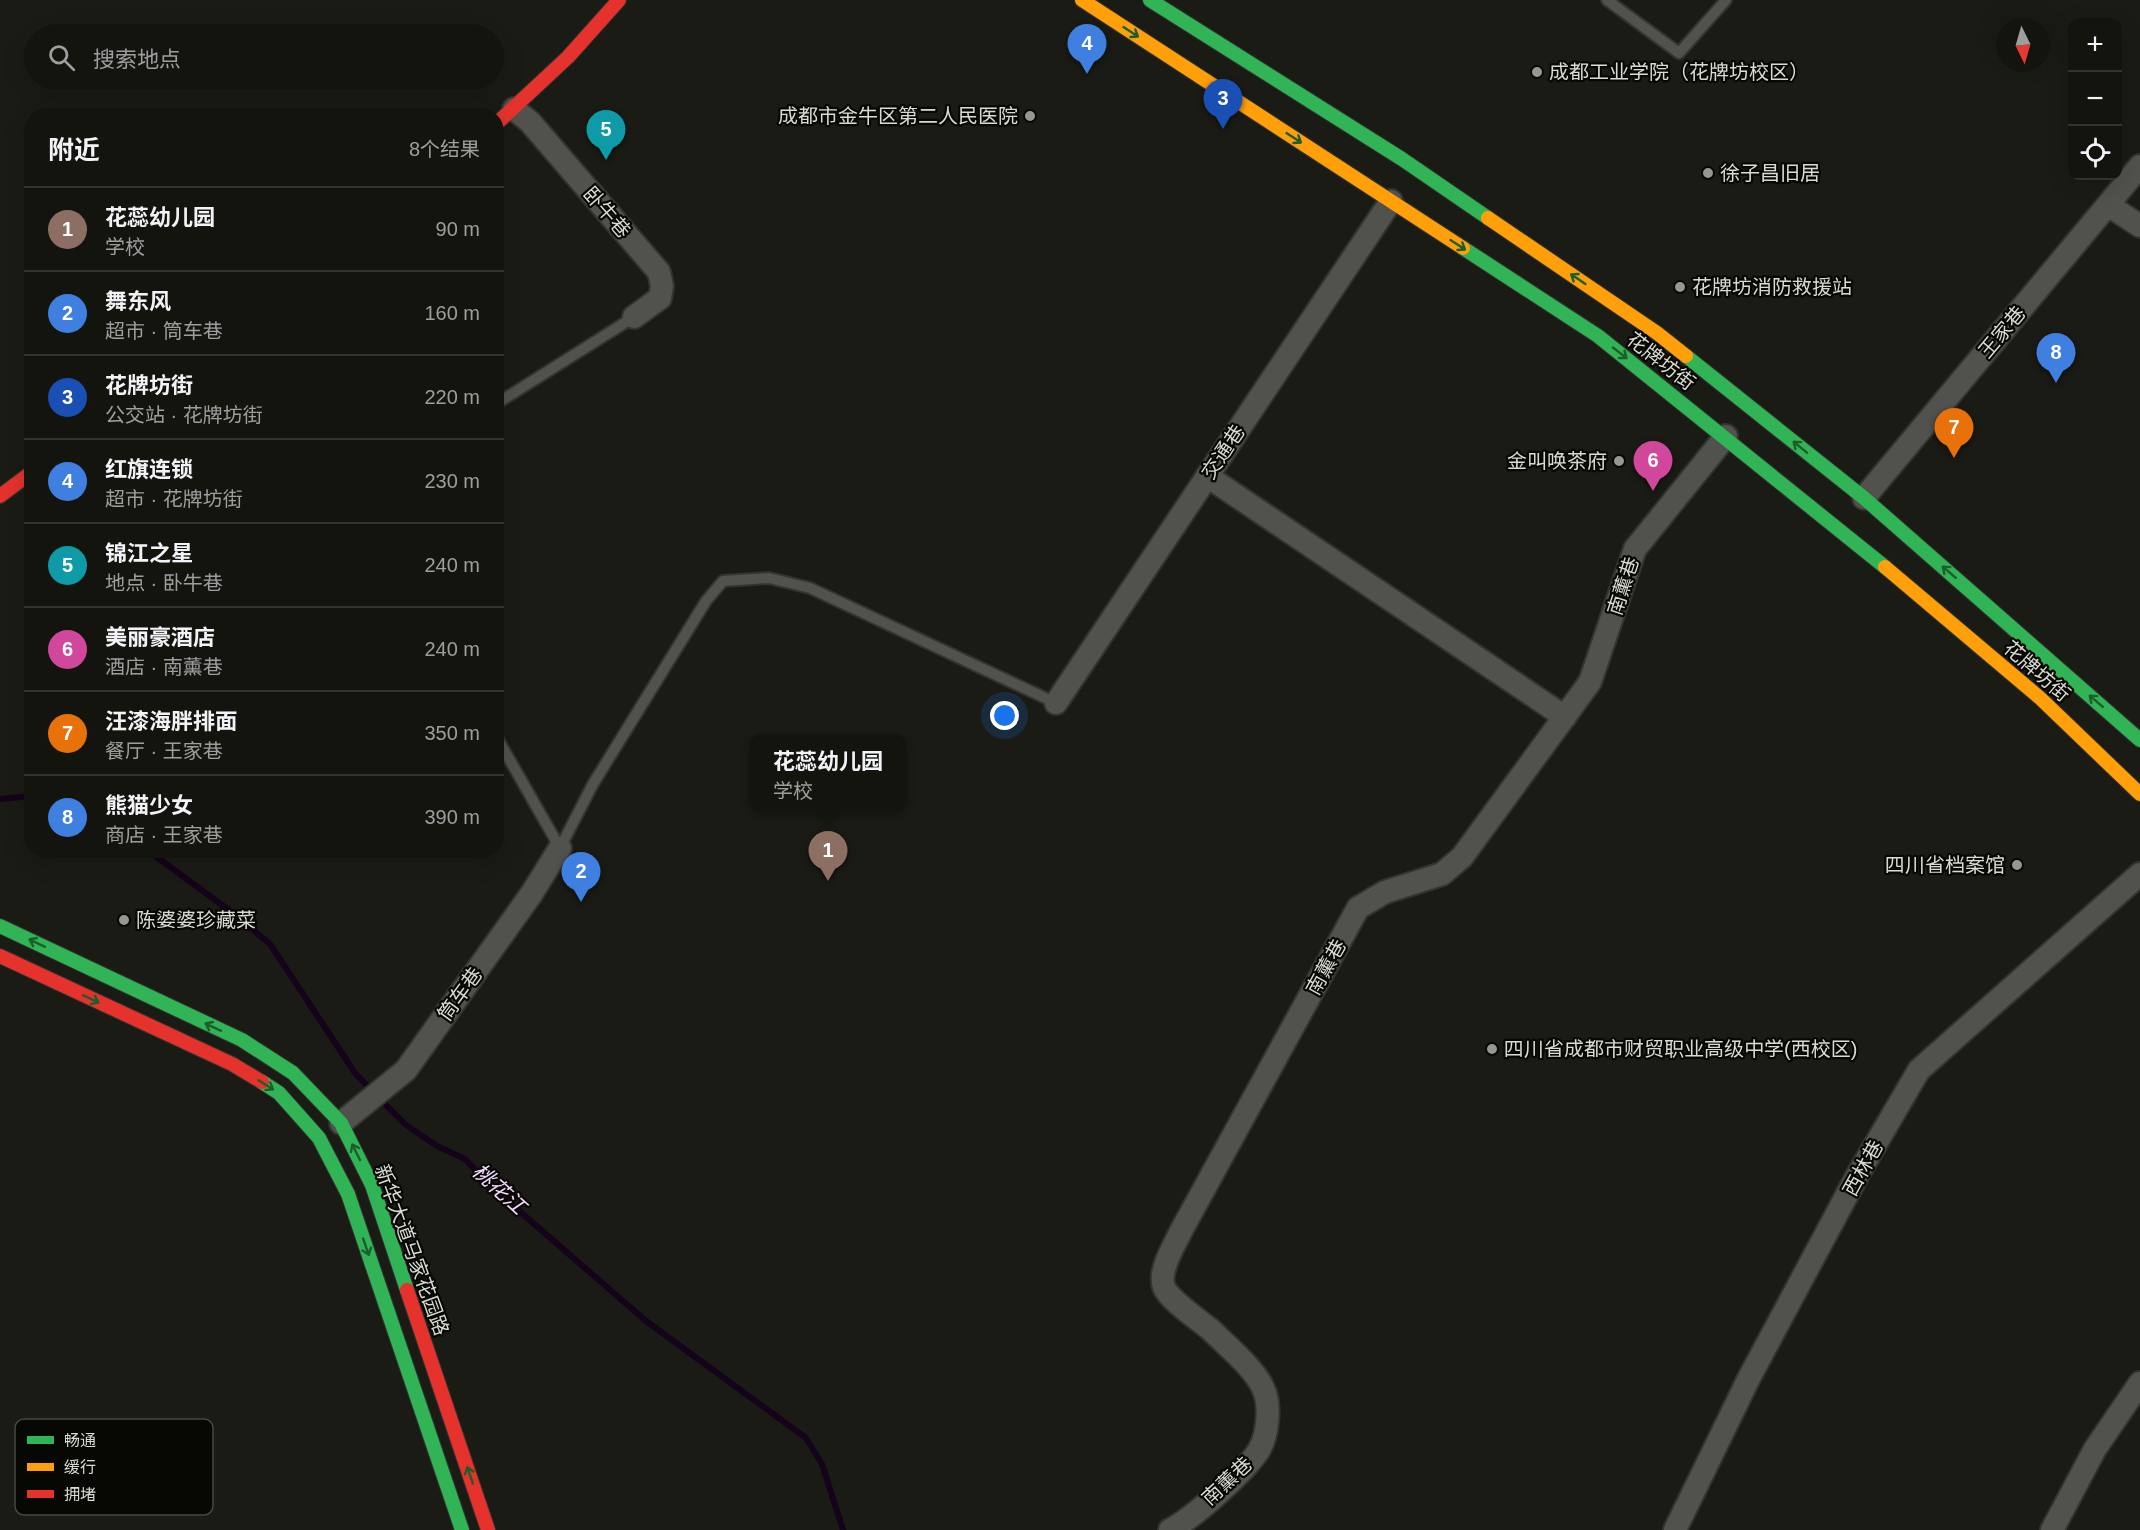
<!DOCTYPE html>
<html lang="zh">
<head>
<meta charset="utf-8">
<style>
  body { margin:0; font-family:Helvetica,"Noto Sans SC",sans-serif; background:#1d1d18; color:#f1f3f6 }
  .controls { position:absolute; right:18px; top:18px; display:grid; overflow:hidden; border-radius:12px; box-shadow:0 6px 24px #0002 }
  .controls button { width:54px; height:54px; display:grid; place-items:center; padding:0; border:0; border-bottom:2px solid #33332f; background:#14140f; color:#f1f3f6; font:30px sans-serif }
  .compass { position:absolute; left:1996px; top:18px; width:54px; height:54px; border-radius:50%; background:#14140f; box-shadow:0 6px 24px #0002; rotate:175deg }
  .you { position:absolute; left:1005px; top:716px; width:21px; height:21px; margin:-15px; border:4px solid #fff; border-radius:50%; background:#1a73e8; box-shadow:0 0 0 9px #1a73e833 }
  .badge { display:grid; place-items:center; width:39px; height:39px; border-radius:50%; background:#969790; color:#fff; font-size:20px; font-weight:700 }
  .pin { position:absolute; translate:-50% -50px; filter:drop-shadow(0 2px 3px #0008) }
  .pin::after { content:''; position:absolute; top:32px; width:21px; height:18px; background:inherit; clip-path:polygon(0 0,100% 0,50% 100%) }
  .popup { position:absolute; left:750px; top:734px; width:156px; height:78px; box-sizing:border-box; display:grid; place-content:center; border-radius:12px; background:#14140f; filter:drop-shadow(0 2px 4px #0005); font-size:20px; white-space:nowrap; color:#9d9e9e }
  .popup b { font-size:22px; color:#f1f3f6 }
  .popup::after { content:''; position:absolute; left:50%; top:100%; margin-left:-12px; border:12px solid transparent; border-top-color:#14140f }
  .list { margin:0; padding:0; list-style:none }
  h2 { display:flex; justify-content:space-between; align-items:center; height:78px; margin:0; padding:0 24px; font-size:26px }
  h2 small { font-size:20px; font-weight:400; color:#9d9e9e }
  .list li { display:grid; grid-template-columns:39px 1fr auto; gap:18px; align-items:center; box-sizing:border-box; height:84px; padding:0 24px; border-top:2px solid #33332f }
  .list b { display:block; font-size:22px; white-space:nowrap }
  .list p { margin:0; font-size:20px; white-space:nowrap; color:#9d9e9e }
  .list em { font-size:20px; font-style:normal; color:#9d9e9e }
  .icon { flex:none; width:33px; height:33px; fill:none; stroke:currentColor; stroke-width:2; stroke-linecap:round; stroke-linejoin:round }
  .map { position:relative; flex:none; width:2140px; height:1530px; overflow:hidden }
  .search { position:absolute; background:#14140f; box-shadow:0 6px 24px #0002; left:24px; top:24px; width:480px; height:66px; display:flex; align-items:center; gap:15px; box-sizing:border-box; padding:0 21px; border-radius:33px; color:#9d9e9e; font-size:22px }
  .panel { position:absolute; background:#14140f; box-shadow:0 6px 24px #0002; left:24px; top:108px; width:480px; height:750px; border-radius:24px }
  .map>svg:first-child { display:block }
</style>
</head>
<body>
<div class="map">
<svg width="2140" height="1530" viewBox="0 0 2140 1530">
  <rect width="100%" height="100%" fill="#1a1b14"/>
  <g fill="none" stroke-linecap="round" stroke-linejoin="round">
    <path stroke="#15021b" stroke-width="6" d="M0 799 32 796
      M147 850 233 913 270 944 355 1073 372 1091
      M379 1098 406 1125 437 1146 465 1159 494 1189 646 1321 806 1438 822 1464 843 1530"/>
    <g stroke="#33342f" stroke-width="14">
      <path id="lane" d="M1607 0 1679 53 1726 0
        M496 404 634 317
        M496 736 560 848
        M560 848 593 784 706 601 723 581 769 578 810 588 1056 703"/>
    </g>
    <g stroke="#33342f" stroke-width="26">
      <path id="street" d="M514 109 530 122 659 272 662 286 660 298 634 317
        M2108 205 2140 226
        M1207 476 1565 717
        M1864 498 2140 166
        M1056 703 1391 201
        M341 1123 406 1070 532 893 560 848
        M1170 1530C1192 1519 1246 1471 1259 1450 1268 1435 1271 1404 1263 1388 1254 1368 1227 1346 1211 1330 1199 1320 1169 1300 1164 1287 1158 1271 1174 1246 1181 1231L1358 908 1385 892 1442 874 1462 857 1590 682 1635 549 1726 436
        M1675 1530 1749 1378 1857 1176 1919 1070 2140 874
        M2052 1530 2095 1449 2140 1383"/>
    </g>
    <g stroke="#33342f" stroke-width="16">
      <path id="fast" d="M1150 0 1402 159 1488 218
        M1463 248 1598 336 1885 567
        M1686 356 1864 498 2140 740
        M0 926 242 1040 293 1073 341 1123 372 1185 407 1290
        M262 1082 279 1093 319 1138 348 1194 462 1530"/>
    </g>
    <g stroke="#33342f" stroke-width="16">
      <path id="slow" d="M1082 0 1463 248
        M1488 218 1657 333 1686 356
        M1885 567 2040 698 2140 794"/>
    </g>
    <g stroke="#33342f" stroke-width="16">
      <path id="jam" d="M496 124 568 57 619 0
        M0 496 32 472
        M0 956 232 1064 262 1082
        M407 1290 488 1530"/>
    </g>
    <use href="#lane" stroke="#51524d" stroke-width="10"/>
    <use href="#street" stroke="#51524d" stroke-width="22"/>
    <use href="#fast" stroke="#30b455" stroke-width="14"/>
    <use href="#slow" stroke="#ff9f0a" stroke-width="14"/>
    <use href="#jam" stroke="#e5322d" stroke-width="14"/>
  </g>
  <defs><path id="oneway-shaft" d="M-6 0H5M1.5-3L5.5 0L1.5 3" fill="none" stroke-width="1.6" stroke-linecap="round" stroke-linejoin="round" transform="scale(1.5)"/></defs>
  <g stroke="#1c5e2c">
    <use href="#oneway-shaft" transform="translate(1131 32) rotate(33)"/>
    <use href="#oneway-shaft" transform="translate(1294 138) rotate(33)"/>
    <use href="#oneway-shaft" transform="translate(1458 245) rotate(33)"/>
    <use href="#oneway-shaft" transform="translate(1578 279) rotate(-146)"/>
    <use href="#oneway-shaft" transform="translate(1620 353) rotate(38)"/>
    <use href="#oneway-shaft" transform="translate(1800 447) rotate(-141)"/>
    <use href="#oneway-shaft" transform="translate(1949 572) rotate(-139)"/>
    <use href="#oneway-shaft" transform="translate(2096 701) rotate(-139)"/>
    <use href="#oneway-shaft" transform="translate(37 943) rotate(-155)"/>
    <use href="#oneway-shaft" transform="translate(91 999) rotate(25)"/>
    <use href="#oneway-shaft" transform="translate(213 1027) rotate(-155)"/>
    <use href="#oneway-shaft" transform="translate(266 1085) rotate(32)"/>
    <use href="#oneway-shaft" transform="translate(356 1152) rotate(-116)"/>
    <use href="#oneway-shaft" transform="translate(366 1247) rotate(71)"/>
    <use href="#oneway-shaft" transform="translate(470 1475) rotate(-109)"/>
  </g>
  <g fill="#969790" stroke="#070804" stroke-width="2">
    <circle cx="1537" cy="72" r="6"/>
    <circle cx="1030" cy="116" r="6"/>
    <circle cx="1708" cy="173" r="6"/>
    <circle cx="1680" cy="287" r="6"/>
    <circle cx="1619" cy="461" r="6"/>
    <circle cx="2017" cy="865" r="6"/>
    <circle cx="124" cy="920" r="6"/>
    <circle cx="1492" cy="1049" r="6"/>
  </g>
  <g text-anchor="middle" stroke-width="4.5" stroke-linejoin="round" paint-order="stroke">
    <g font-size="20" fill="#d9dad2" stroke="#070804" text-anchor="start">
      <text x="1549" y="79">成都工业学院（花牌坊校区）</text>
      <text x="1018" y="123" text-anchor="end">成都市金牛区第二人民医院</text>
      <text x="1720" y="180">徐子昌旧居</text>
      <text x="1692" y="294">花牌坊消防救援站</text>
      <text x="1607" y="468" text-anchor="end">金叫唤茶府</text>
      <text x="2005" y="872" text-anchor="end">四川省档案馆</text>
      <text x="136" y="927">陈婆婆珍藏菜</text>
      <text x="1504" y="1056">四川省成都市财贸职业高级中学(西校区)</text>
    </g>
    <g font-size="20" fill="#d9dad2" stroke="#070804">
      <text transform="translate(607 212) rotate(49)" y="7">卧牛巷</text>
      <text transform="translate(2002 332) rotate(-50)" y="7">王家巷</text>
      <text transform="translate(1661 361) rotate(38)" y="7">花牌坊街</text>
      <text transform="translate(1223 452) rotate(-56)" y="7">交通巷</text>
      <text transform="translate(1623 586) rotate(-72)" y="7">南薰巷</text>
      <text transform="translate(2037 671) rotate(41)" y="7">花牌坊街</text>
      <text transform="translate(1326 967) rotate(-61)" y="7">南薰巷</text>
      <text transform="translate(460 994) rotate(-54)" y="7">筒车巷</text>
      <text transform="translate(1863 1168) rotate(-61)" y="7">西林巷</text>
      <text transform="translate(412 1250) rotate(70)" y="7">新华大道马家花园路</text>
      <text transform="translate(1227 1481) rotate(-43)" y="7">南薰巷</text>
    </g>
    <g font-size="21" font-style="italic" fill="#f3d9ff" stroke="#070804">
      <text transform="translate(499 1189) rotate(42)" y="7">桃花江</text>
    </g>
  </g>
  <rect x="15" y="1419" width="198" height="96" rx="9" fill="#070804" stroke="#464742" stroke-width="1.5"/>
  <rect x="27" y="1436" width="27" height="8" fill="#30b455"/>
  <rect x="27" y="1463" width="27" height="8" fill="#ff9f0a"/>
  <rect x="27" y="1490" width="27" height="8" fill="#e5322d"/>
  <g font-size="16" fill="#d9dad2">
    <text x="64" y="1446">畅通</text>
    <text x="64" y="1473">缓行</text>
    <text x="64" y="1500">拥堵</text>
  </g>
</svg>
<div class="controls">
<button>+</button>
<button>−</button>
<button><svg class="icon" aria-label="locate" viewBox="0 0 24 24"><circle cx="12" cy="12" r="6"/><path d="M12 2v4M12 18v4M2 12h4M18 12h4"/></svg></button>
</div>
<svg class="compass" viewBox="-18 -18 36 36"><path d="M0-13l5 13h-10z" fill="#e53935"/><path d="M0 13l5-13h-10z" fill="#9d9e9e"/></svg>
<div class="you"></div>
<div class="pin badge" style="left:828px;top:881px;background:#8d6e63">1</div>
<div class="popup"><b>花蕊幼儿园</b>学校</div>
<div class="pin badge" style="left:581px;top:902px;background:#3f7fe0">2</div>
<div class="pin badge" style="left:1223px;top:129px;background:#1a4fb4">3</div>
<div class="pin badge" style="left:1087px;top:74px;background:#3f7fe0">4</div>
<div class="pin badge" style="left:606px;top:160px;background:#0f9aa8">5</div>
<div class="pin badge" style="left:1653px;top:491px;background:#d1479c">6</div>
<div class="pin badge" style="left:1954px;top:458px;background:#e8710a">7</div>
<div class="pin badge" style="left:2056px;top:383px;background:#3f7fe0">8</div>
<div class="search"><svg class="icon" aria-label="search" viewBox="0 0 24 24"><circle cx="10" cy="10" r="6"/><path d="M15 15l6 6"/></svg>搜索地点</div>
<section class="panel">
<h2>附近<small>8个结果</small></h2>
<ul class="list">
<li><span class="badge" style="background:#8d6e63">1</span><div><b>花蕊幼儿园</b><p>学校</p></div><em>90 m</em></li>
<li><span class="badge" style="background:#3f7fe0">2</span><div><b>舞东风</b><p>超市 · 筒车巷</p></div><em>160 m</em></li>
<li><span class="badge" style="background:#1a4fb4">3</span><div><b>花牌坊街</b><p>公交站 · 花牌坊街</p></div><em>220 m</em></li>
<li><span class="badge" style="background:#3f7fe0">4</span><div><b>红旗连锁</b><p>超市 · 花牌坊街</p></div><em>230 m</em></li>
<li><span class="badge" style="background:#0f9aa8">5</span><div><b>锦江之星</b><p>地点 · 卧牛巷</p></div><em>240 m</em></li>
<li><span class="badge" style="background:#d1479c">6</span><div><b>美丽豪酒店</b><p>酒店 · 南薰巷</p></div><em>240 m</em></li>
<li><span class="badge" style="background:#e8710a">7</span><div><b>汪漆海胖排面</b><p>餐厅 · 王家巷</p></div><em>350 m</em></li>
<li><span class="badge" style="background:#3f7fe0">8</span><div><b>熊猫少女</b><p>商店 · 王家巷</p></div><em>390 m</em></li>
</ul>
</section>
</div>
</body>
</html>
